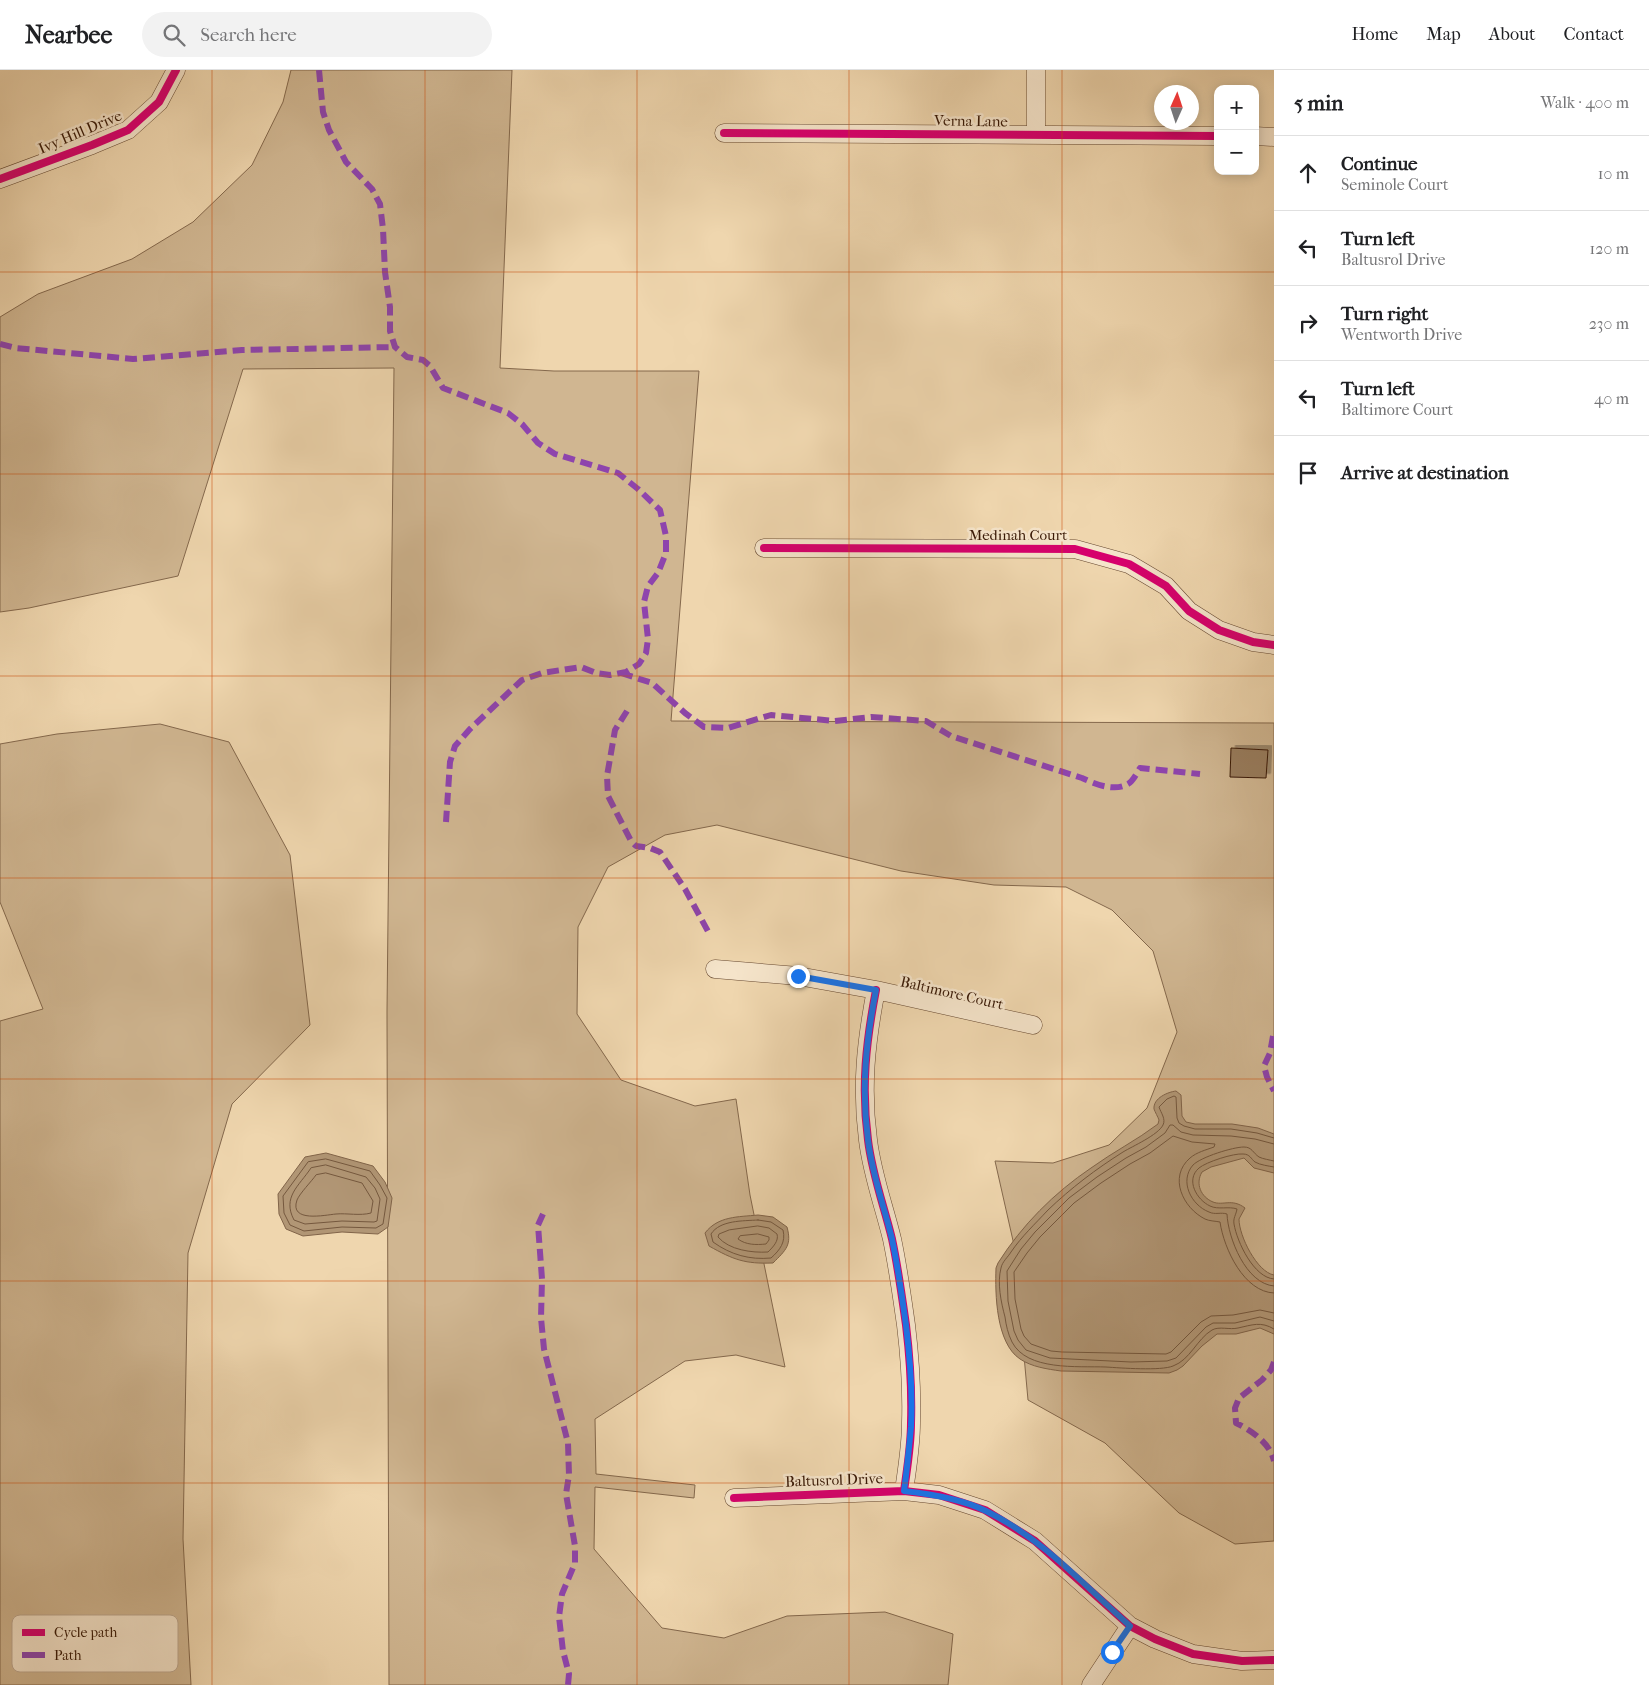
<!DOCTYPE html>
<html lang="en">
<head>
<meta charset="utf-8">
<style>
  body { margin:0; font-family:"IM FELL French Canon",serif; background:#f2f2f2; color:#202124 }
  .controls { position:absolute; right:15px; top:15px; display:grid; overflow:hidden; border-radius:10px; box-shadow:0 2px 12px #0003 }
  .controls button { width:45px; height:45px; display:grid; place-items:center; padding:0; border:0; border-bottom:1px solid #e0e0e0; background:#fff; color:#202124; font:25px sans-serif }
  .compass { position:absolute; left:1154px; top:15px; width:45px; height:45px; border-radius:50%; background:#fff; box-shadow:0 2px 12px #0003; rotate:3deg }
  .stop { position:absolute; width:15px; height:15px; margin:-11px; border:4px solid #1a73e8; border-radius:50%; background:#fff }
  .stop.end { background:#1a73e8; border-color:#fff; box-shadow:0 1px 5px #0008 }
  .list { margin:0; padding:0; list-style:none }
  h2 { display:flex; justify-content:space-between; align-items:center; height:65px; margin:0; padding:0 20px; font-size:21px }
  h2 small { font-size:16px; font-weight:400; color:#757577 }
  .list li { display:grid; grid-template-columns:32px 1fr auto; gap:15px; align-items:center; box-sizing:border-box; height:75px; padding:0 20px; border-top:1px solid #e0e0e0 }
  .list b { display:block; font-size:19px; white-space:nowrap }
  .list p { margin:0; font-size:16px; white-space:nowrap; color:#757577 }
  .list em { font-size:16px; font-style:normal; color:#757577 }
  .icon { flex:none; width:28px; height:28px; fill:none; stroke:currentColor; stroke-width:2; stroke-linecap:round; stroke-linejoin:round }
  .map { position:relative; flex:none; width:1274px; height:1615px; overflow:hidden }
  header { display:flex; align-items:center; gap:30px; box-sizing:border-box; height:70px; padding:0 25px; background:#fff; border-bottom:1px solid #e0e0e0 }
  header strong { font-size:24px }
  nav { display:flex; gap:28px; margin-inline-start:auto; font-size:18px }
  .search { width:350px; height:45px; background:#f2f2f2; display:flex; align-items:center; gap:12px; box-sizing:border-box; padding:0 18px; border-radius:28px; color:#757577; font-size:19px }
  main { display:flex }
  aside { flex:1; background:#fff }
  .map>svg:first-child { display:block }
</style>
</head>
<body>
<header>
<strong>Nearbee</strong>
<div class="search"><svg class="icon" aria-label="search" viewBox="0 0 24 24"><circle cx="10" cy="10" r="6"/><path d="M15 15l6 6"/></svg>Search here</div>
<nav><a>Home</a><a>Map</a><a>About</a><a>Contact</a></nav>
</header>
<main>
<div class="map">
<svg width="1274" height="1615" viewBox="0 0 1274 1615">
  <defs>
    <filter id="shadow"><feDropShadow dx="4.5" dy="-4.5" stdDeviation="0" flood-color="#0004"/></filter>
  </defs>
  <rect width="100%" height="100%" fill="#efd6ae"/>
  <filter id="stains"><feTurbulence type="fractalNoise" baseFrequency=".004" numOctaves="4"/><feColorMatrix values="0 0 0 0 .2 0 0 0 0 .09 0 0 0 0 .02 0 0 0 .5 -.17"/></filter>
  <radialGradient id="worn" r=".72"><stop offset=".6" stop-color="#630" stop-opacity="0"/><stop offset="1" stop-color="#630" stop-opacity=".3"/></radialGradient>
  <path fill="#d0b691" stroke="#84684c" d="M291 0H512L500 298 554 301H699L671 651 1274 653V1471L1235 1474 1179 1443 1105 1373 1028 1330 1014 1175 995 1091 1053 1093 1109 1075 1147 1038 1177 962 1153 881 1112 840 1066 817 994 815 901 801 717 755 665 765 608 797 578 857 577 944 621 1010 695 1036 736 1029 750 1125 785 1297 736 1285 685 1291 595 1349 596 1404 695 1415 694 1428 595 1417 594 1479 662 1558 724 1568 787 1546 885 1542 953 1564 948 1615H389L387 941 394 298 243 299 178 506 29 538 0 542V247L38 224 132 189 193 152 252 95 283 32Z
    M160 654 229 672 290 785 310 955 232 1034 188 1183 183 1469 191 1615H0V951L43 939 0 832V674L57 664Z"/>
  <path fill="#b19675" stroke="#816449" d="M1176 1021 1181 1025 1182 1046 1186 1052 1195 1054H1232L1258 1058 1274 1064V1103L1254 1098 1244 1088 1211 1097 1202 1102C1195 1114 1201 1127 1213 1132 1223 1136 1232 1128 1245 1138L1239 1149C1239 1166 1257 1202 1274 1205V1264L1260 1258 1236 1264H1217L1202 1276 1183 1296 1177 1300 1169 1303 1061 1301C1047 1299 1032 1297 1020 1289 996 1273 995 1224 996 1198L998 1193C1022 1155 1054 1123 1091 1098 1113 1082 1137 1070 1158 1054L1159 1050C1158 1047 1155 1042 1154 1039 1153 1028 1168 1022 1176 1021Z
    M326 1083 373 1096 385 1112 392 1128 388 1157 378 1164 342 1162 303 1166 286 1159 279 1144 278 1124 305 1087Z
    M758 1145 773 1147 787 1157C792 1175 786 1180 773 1193 745 1194 734 1190 709 1176L705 1163C718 1146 738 1147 758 1145Z"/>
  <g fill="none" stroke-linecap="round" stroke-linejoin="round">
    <path stroke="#75583e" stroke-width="1" d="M1274 1068 1257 1063 1231 1059H1195L1184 1056 1179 1053 1177 1048 1176 1027 1174 1026 1167 1029 1159 1037C1161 1043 1166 1049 1163 1055 1158 1065 1133 1076 1123 1082 1096 1099 1071 1118 1048 1140 1035 1154 1022 1166 1011 1182 1008 1187 1002 1192 1001 1198 997 1213 1001 1232 1005 1247 1006 1255 1008 1264 1012 1272 1027 1301 1077 1296 1106 1297 1121 1298 1161 1301 1173 1296 1190 1290 1197 1269 1212 1260 1219 1256 1230 1260 1238 1258 1252 1255 1261 1251 1274 1259
      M1274 1074 1255 1069 1231 1066 1193 1065 1181 1062 1173 1055H1170L1165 1063 1146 1077 1126 1088 1097 1107 1069 1128 1035 1162 1021 1179 1007 1201 1008 1231 1014 1261 1018 1270 1026 1280 1050 1288 1131 1292 1167 1291 1176 1288 1206 1257 1213 1253H1235L1260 1247 1274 1251
      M326 1089 370 1101 380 1115 387 1128 383 1154 376 1158 342 1157 304 1161 290 1155 284 1143 283 1126 308 1092Z
      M1274 1091C1270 1090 1263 1089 1259 1087 1253 1083 1252 1077 1244 1077 1233 1077 1201 1087 1193 1095 1179 1111 1191 1135 1209 1142 1215 1145 1221 1142 1227 1144 1228 1168 1246 1214 1274 1216
      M326 1095 366 1107 375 1118 380 1129 377 1151 374 1152 342 1151 305 1154 294 1150C282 1127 299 1116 311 1098Z
      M1274 1097C1269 1096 1260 1095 1255 1092 1251 1089 1250 1084 1243 1084 1234 1083 1206 1092 1199 1098 1185 1110 1197 1130 1210 1136 1218 1140 1229 1136 1237 1139 1236 1145 1233 1148 1234 1154 1237 1172 1254 1208 1274 1209
      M326 1103 362 1113 373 1131 371 1143C360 1146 347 1143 336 1144 325 1145 289 1153 297 1130 300 1123 311 1112 316 1105Z
      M758 1150 771 1152 783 1160C786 1172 780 1180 771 1188 750 1190 731 1185 713 1172L711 1164C720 1150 743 1151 758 1150Z
      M758 1156 769 1158 777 1164C779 1171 773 1177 768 1182 752 1183 729 1180 718 1167L719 1164 729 1160Z
      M758 1164 769 1167V1170L766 1174C756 1175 746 1175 738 1169L740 1166Z
      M1274 1223C1244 1222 1224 1179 1220 1152 1215 1151 1209 1151 1205 1149 1183 1138 1168 1107 1190 1088 1197 1082 1206 1080 1214 1077L1215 1074 1192 1072 1173 1066 1150 1083 1130 1094 1101 1113 1074 1133 1040 1167 1027 1183 1014 1202 1015 1229 1021 1259 1024 1266 1031 1274 1051 1281 1062 1282 1166 1284 1171 1282 1201 1252 1211 1246 1233 1245 1260 1240 1274 1243"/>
  </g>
  <path fill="#987b5d" stroke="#391906" filter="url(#shadow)" d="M1231 678 1268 680 1266 708 1230 707Z"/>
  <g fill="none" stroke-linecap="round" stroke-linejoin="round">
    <g stroke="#664830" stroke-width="19">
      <path id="minor" d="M724 63 1218 66
        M1036 65V0
        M1255 66 1274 67
        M0 109 92 75 128 60 159 32 176 0
        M764 478 1075 479 1129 494 1166 516 1189 541 1219 560 1253 572 1274 575
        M715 899 798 906 876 920 1033 955
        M876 920C866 972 861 1017 868 1070 872 1104 884 1136 892 1169 898 1197 902 1227 906 1255 910 1288 912 1320 911 1353 911 1376 907 1399 904 1421
        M734 1428 904 1421 939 1425 985 1440 1035 1471 1130 1556 1155 1569 1193 1584 1242 1591 1274 1590
        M1091 1615 1130 1556"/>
    </g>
    <use href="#minor" stroke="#f5e4ca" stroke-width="18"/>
    <path stroke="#8e44ad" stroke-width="6" stroke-dasharray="12 6" stroke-linecap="butt" d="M319 0 323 42 329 60 346 92 372 119 380 134 383 159 385 202 390 237V261L395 277 407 287 423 290 430 296 443 318 508 343 522 354 538 373 555 384 618 403 638 419 660 440 666 466V483L658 503 648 516 644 532 648 569 646 583 639 594 626 602 610 605 596 603 581 597 542 603 522 610 470 659 455 676 450 692 446 752
      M0 274 16 278 133 289 242 280 395 277
      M621 603 652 613 685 643 704 657 728 658 771 645 835 651 871 647 926 651 951 666 1082 708C1095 714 1114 722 1128 714 1133 711 1137 703 1140 698L1200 704
      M627 641 615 660 607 706 608 726 631 771 636 776 650 778 660 782 685 819 710 865
      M1273 966 1270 983 1264 996 1267 1007 1274 1021
      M543 1144 538 1155 542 1209 541 1248 544 1279 568 1373 569 1405 566 1424 575 1476V1493L562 1524 559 1547 563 1581 569 1604 568 1615
      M1274 1292 1271 1300 1262 1310 1239 1328 1235 1338 1236 1353C1252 1361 1270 1373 1274 1391"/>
    <g stroke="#f5e4ca" stroke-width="11">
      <path id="cycleway" d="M724 63 1218 66
        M0 109 92 75 128 60 159 32 176 0
        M764 478 1075 479 1129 494 1166 516 1189 541 1219 560 1253 572 1274 575
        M876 920C866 972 861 1017 868 1070 872 1104 884 1136 892 1169 898 1197 902 1227 906 1255 910 1288 912 1320 911 1353 911 1376 907 1399 904 1421
        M734 1428 904 1421 939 1425 985 1440 1035 1471 1130 1556 1155 1569 1193 1584 1242 1591 1274 1590"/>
    </g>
    <use href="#cycleway" stroke="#d6006c" stroke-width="8"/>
  </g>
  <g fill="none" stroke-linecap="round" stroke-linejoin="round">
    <path stroke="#1a73e8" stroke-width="6" d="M798 906 876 920C866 971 861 1018 868 1070 872 1104 884 1136 892 1169 898 1197 902 1227 906 1255 910 1288 913 1323 911 1357 909 1378 907 1400 904 1421 931 1424 962 1429 986 1441 1042 1468 1084 1515 1130 1556L1112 1582"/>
  </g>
  <path fill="none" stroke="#ce4f0b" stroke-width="1" stroke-opacity="0.55" d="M212 0V1615M425 0V1615M637 0V1615M849 0V1615M1062 0V1615M0 202H1274M0 404H1274M0 606H1274M0 808H1274M0 1009H1274M0 1211H1274M0 1413H1274"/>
  <g text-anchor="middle" stroke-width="5" stroke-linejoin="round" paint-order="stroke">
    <g font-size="15" fill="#391906" stroke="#f5e4ca">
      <text transform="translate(971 51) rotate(1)" y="5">Verna Lane</text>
      <text transform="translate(80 62) rotate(-23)" y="5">Ivy Hill Drive</text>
      <text x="1018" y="470">Medinah Court</text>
      <text transform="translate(952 923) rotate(13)" y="5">Baltimore Court</text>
      <text transform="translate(834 1410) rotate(-2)" y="5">Baltusrol Drive</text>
    </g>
  </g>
  <rect x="12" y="1545" width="166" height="57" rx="8" fill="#f5e4ca" stroke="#bda78f" stroke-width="1"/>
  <rect x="22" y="1559" width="23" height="7" fill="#d6006c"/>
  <rect x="22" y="1582" width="23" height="6" fill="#8e44ad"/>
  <g font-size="14" fill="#391906">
    <text x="54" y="1567">Cycle path</text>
    <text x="54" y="1590">Path</text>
  </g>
  <rect width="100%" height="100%" filter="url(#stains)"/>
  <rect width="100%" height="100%" fill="url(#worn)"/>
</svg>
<div class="controls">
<button>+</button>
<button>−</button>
</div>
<svg class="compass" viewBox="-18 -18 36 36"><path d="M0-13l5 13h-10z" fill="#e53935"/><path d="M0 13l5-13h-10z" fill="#757577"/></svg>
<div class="stop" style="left:1112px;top:1582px"></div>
<div class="stop end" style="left:798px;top:906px"></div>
</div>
<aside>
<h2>5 min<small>Walk · 400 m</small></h2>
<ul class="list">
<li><svg class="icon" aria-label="ahead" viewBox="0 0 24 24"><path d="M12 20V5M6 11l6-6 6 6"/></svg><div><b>Continue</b><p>Seminole Court</p></div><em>10 m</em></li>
<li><svg class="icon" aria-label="left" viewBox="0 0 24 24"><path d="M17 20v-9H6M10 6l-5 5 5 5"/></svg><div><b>Turn left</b><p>Baltusrol Drive</p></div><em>120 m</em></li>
<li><svg class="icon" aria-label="right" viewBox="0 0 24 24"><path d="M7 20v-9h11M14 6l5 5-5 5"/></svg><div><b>Turn right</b><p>Wentworth Drive</p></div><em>230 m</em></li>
<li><svg class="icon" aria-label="left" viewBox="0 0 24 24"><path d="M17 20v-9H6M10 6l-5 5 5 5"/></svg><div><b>Turn left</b><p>Baltimore Court</p></div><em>40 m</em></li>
<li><svg class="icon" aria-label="arrive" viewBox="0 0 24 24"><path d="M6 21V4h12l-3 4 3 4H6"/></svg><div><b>Arrive at destination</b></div></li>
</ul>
</aside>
</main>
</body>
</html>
